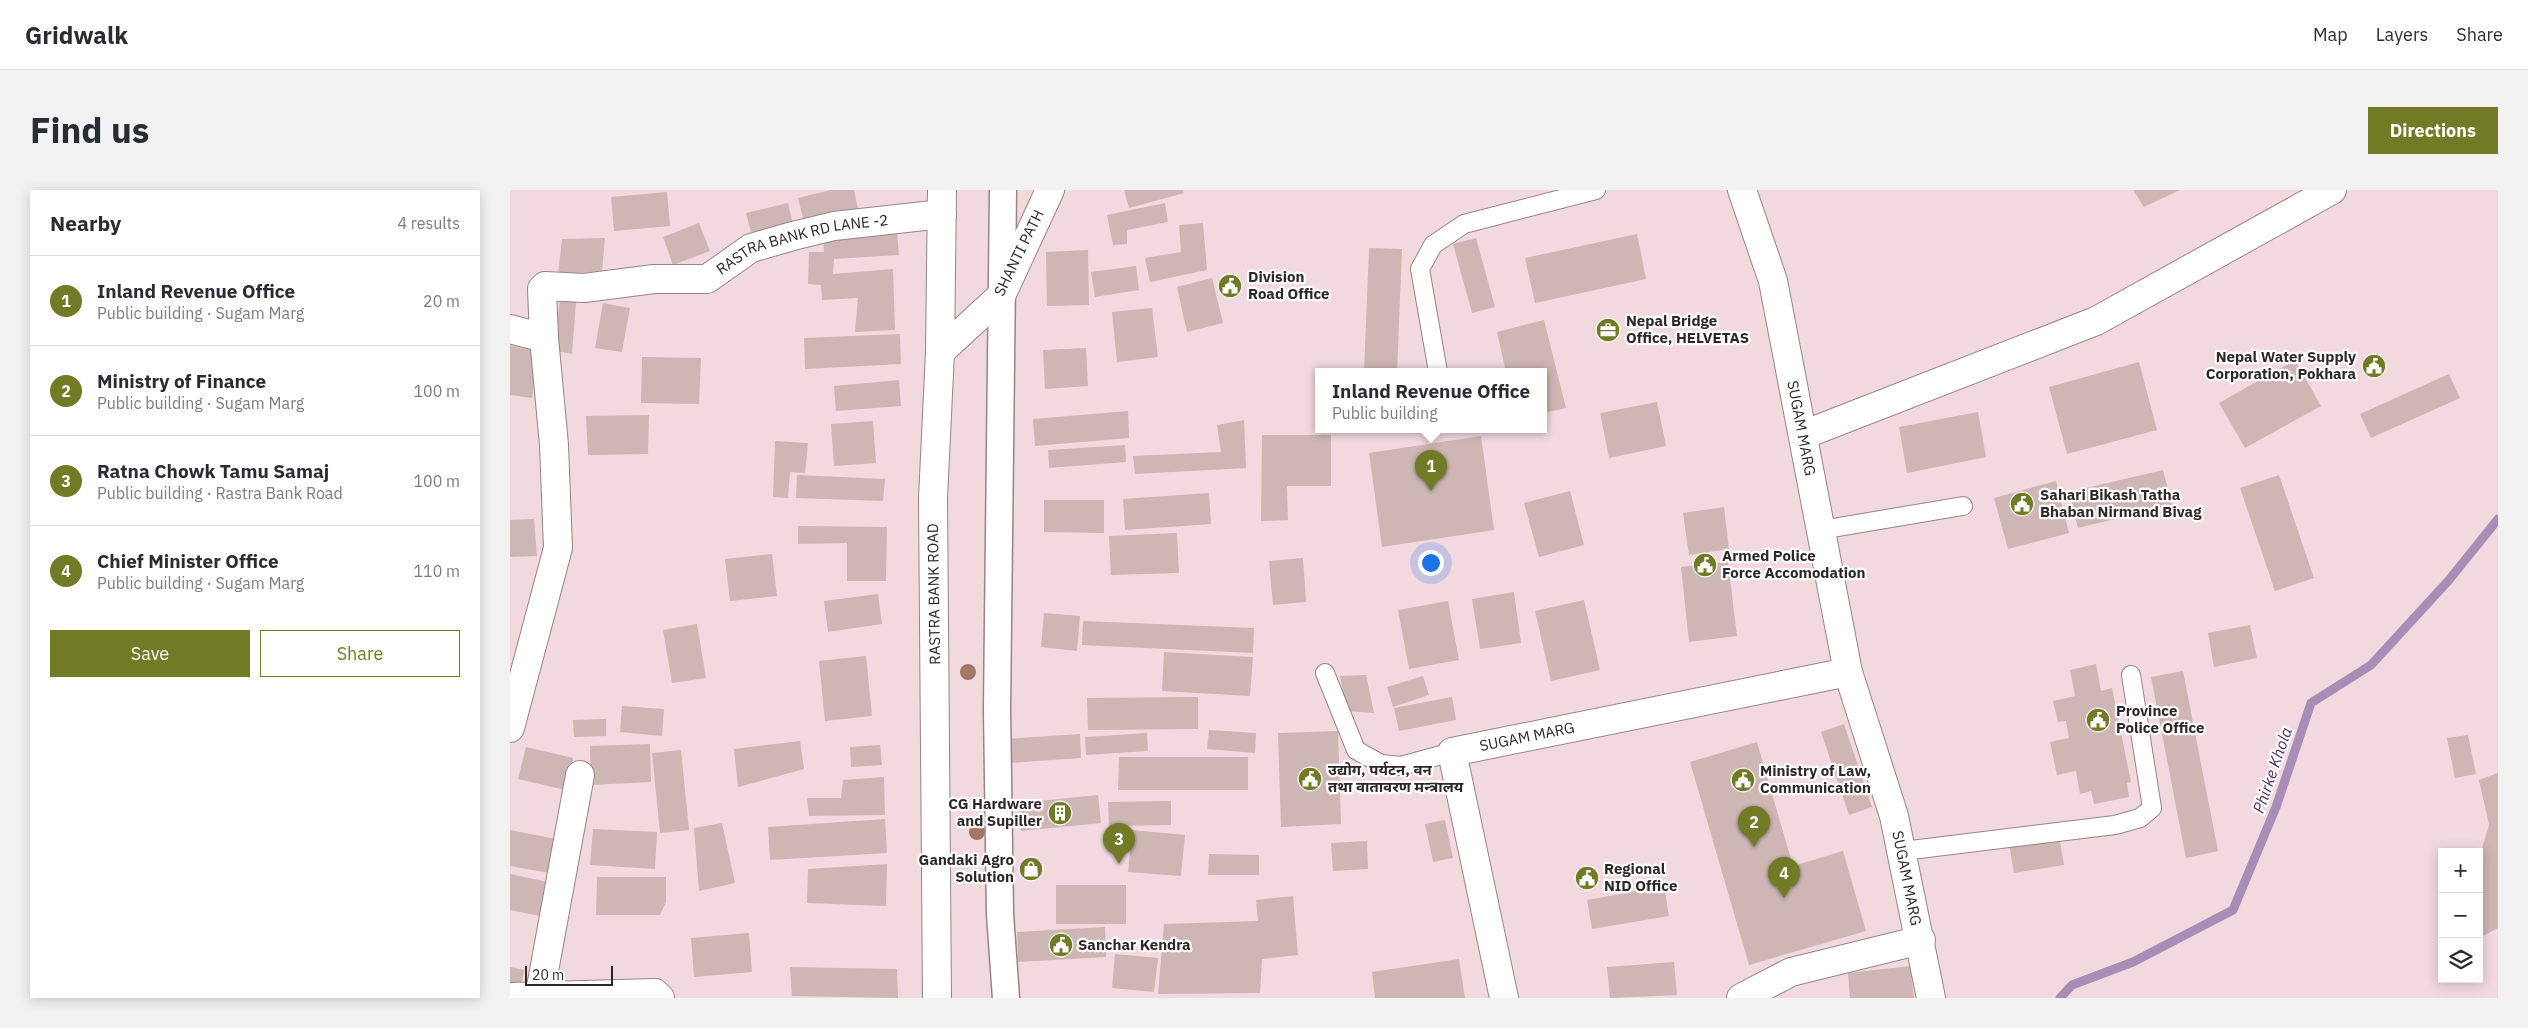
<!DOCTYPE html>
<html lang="en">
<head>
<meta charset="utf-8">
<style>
  body { margin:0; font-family:"IBM Plex Sans","Noto Sans Devanagari",sans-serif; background:#f2f2f3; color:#2b2b33 }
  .controls { position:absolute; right:15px; bottom:15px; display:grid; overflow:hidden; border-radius:0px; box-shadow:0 2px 12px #0003 }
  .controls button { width:45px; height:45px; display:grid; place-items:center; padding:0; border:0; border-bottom:1px solid #e1e1e2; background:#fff; color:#2b2b33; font:25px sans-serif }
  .scale { position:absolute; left:15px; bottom:12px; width:88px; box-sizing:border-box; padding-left:5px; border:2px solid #2e2628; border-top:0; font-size:14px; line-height:18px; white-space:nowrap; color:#2e2628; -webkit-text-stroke:4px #fff; paint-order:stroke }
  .you { position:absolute; left:920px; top:372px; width:18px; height:18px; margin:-12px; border:4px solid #fff; border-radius:50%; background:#1a73e8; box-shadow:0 0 0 8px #1a73e833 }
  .badge { display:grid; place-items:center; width:32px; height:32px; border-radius:50%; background:#717a25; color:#fff; font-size:16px; font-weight:700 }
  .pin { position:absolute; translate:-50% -41px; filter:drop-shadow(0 1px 2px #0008) }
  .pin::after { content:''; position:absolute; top:26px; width:18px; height:15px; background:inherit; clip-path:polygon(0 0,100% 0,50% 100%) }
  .popup { position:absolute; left:805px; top:178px; width:232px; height:65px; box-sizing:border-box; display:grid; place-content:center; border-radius:0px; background:#fff; filter:drop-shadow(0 1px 4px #0005); font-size:16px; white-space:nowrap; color:#7c7c81 }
  .popup b { font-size:19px; color:#2b2b33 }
  .popup::after { content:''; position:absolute; left:50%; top:100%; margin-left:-10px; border:10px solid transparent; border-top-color:#fff }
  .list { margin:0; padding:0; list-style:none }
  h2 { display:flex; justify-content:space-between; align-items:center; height:65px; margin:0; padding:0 20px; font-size:21px }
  h2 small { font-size:16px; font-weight:400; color:#7c7c81 }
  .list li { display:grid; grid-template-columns:32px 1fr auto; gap:15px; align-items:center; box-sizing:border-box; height:90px; padding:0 20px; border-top:1px solid #e1e1e2 }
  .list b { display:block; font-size:19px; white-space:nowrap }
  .list p { margin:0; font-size:16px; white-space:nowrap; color:#7c7c81 }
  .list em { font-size:16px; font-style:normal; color:#7c7c81 }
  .actions { display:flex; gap:10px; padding:15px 20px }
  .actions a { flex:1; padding:11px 0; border:1px solid #717a25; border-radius:0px; text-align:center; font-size:18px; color:#717a25 }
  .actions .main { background:#717a25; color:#fff }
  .icon { flex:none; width:28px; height:28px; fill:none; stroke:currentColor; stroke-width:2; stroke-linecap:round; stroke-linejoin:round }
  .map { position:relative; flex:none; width:1988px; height:808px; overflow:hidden; border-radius:0px }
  header { display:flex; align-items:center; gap:30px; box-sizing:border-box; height:70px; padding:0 25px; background:#fff; border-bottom:1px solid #e1e1e2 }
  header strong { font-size:24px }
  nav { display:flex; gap:28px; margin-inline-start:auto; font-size:18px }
  .intro { display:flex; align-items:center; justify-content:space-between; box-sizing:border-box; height:120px; padding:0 30px }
  h1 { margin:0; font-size:35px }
  .button { padding:12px 22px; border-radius:0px; background:#717a25; color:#fff; font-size:18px; font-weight:700 }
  main { display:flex; gap:30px; padding:0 30px }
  aside { flex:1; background:#fff; border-radius:0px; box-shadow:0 2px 12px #0003 }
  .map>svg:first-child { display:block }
</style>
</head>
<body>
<header>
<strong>Gridwalk</strong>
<nav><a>Map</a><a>Layers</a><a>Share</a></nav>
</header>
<div class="intro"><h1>Find us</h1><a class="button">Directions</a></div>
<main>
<aside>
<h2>Nearby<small>4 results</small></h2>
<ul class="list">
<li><span class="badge">1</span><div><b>Inland Revenue Office</b><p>Public building · Sugam Marg</p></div><em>20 m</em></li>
<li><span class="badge">2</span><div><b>Ministry of Finance</b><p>Public building · Sugam Marg</p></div><em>100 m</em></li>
<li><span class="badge">3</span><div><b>Ratna Chowk Tamu Samaj</b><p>Public building · Rastra Bank Road</p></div><em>100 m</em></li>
<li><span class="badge">4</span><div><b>Chief Minister Office</b><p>Public building · Sugam Marg</p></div><em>110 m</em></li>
</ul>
<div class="actions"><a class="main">Save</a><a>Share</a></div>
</aside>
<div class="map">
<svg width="1988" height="808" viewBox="0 0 1988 808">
  <rect width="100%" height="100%" fill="#f1d9df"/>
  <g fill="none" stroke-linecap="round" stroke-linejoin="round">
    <path stroke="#aa8db6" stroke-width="9" d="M1550 808 1562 795 1623 772 1723 720 1766 617 1801 513 1861 475 1939 390 1988 329"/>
  </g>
  <path fill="#ceb6b4" d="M321 0H344L349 23 295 36 288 8Z
    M614 0H673L674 3 619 18Z
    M1623 0H1670L1634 17Z
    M157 2 160 36 104 41 101 7Z
    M278 13 285 44 244 54 236 23Z
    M655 13 658 32 617 40V54L603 55 597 25Z
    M189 33 200 61 163 75 153 47Z
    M693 33 697 80 640 92 635 68 671 62 669 35Z
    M387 41 389 65 324 69 323 84 383 79 385 140 345 142 348 108 312 110 311 95 298 94 299 62H314L313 45Z
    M1127 44 1136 89 1025 113 1015 68Z
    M95 48 92 81 48 85 52 49Z
    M966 48 985 117 962 123 943 54Z
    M859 58 892 59 887 182H854Z
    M578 60 579 115 537 116 536 62Z
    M626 76 629 100 585 107 581 82Z
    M702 88 713 133 677 142 667 97Z
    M50 110 66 112 62 164 43 160Z
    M93 113 120 118 112 162 85 158Z
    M642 118 648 167 607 172 602 122Z
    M1034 130 1056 218 1034 223V182H996L987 142Z
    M390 144 391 174 295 179 294 148Z
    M0 155 29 162 22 208 0 205Z
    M576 158 578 196 535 199 533 160Z
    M132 167 191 168 189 214 131 213Z
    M1785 170 1811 216 1735 258 1709 213Z
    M1629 172 1647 240 1557 264 1539 197Z
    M1939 184 1950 208 1861 248 1850 224Z
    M389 190 391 216 326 221 324 196Z
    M1147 212 1156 256 1099 268 1090 223Z
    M618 221 619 248 525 256 523 229Z
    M1468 222 1476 267 1397 283 1389 237Z
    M139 225 138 264 78 265 76 226Z
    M734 230 736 278 625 284 623 266 711 262 707 235Z
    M363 231 366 273 324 276 321 234Z
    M752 245H821V296H777L778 330 751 331Z
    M971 246 984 340 872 357 859 263Z
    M265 251 298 253 295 283 280 282 278 308 263 307Z
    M615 255 616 272 539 278 538 260Z
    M1653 280 1662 315 1568 338 1559 302Z
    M287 285 375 289 373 311 286 308Z
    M1769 285 1804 388 1765 401 1730 298Z
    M1546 291 1559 343 1498 359 1484 308Z
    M1060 301 1074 355 1029 367 1014 313Z
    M699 303 701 334 615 340 613 309Z
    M534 310H594V343L534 342Z
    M1214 317 1219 359 1179 365 1173 323Z
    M24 329 27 366 0 367V330Z
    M288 336 377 337 376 391H337V353L288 354Z
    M667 343 669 383 601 385 599 346Z
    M262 364 267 406 220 411 215 369Z
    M793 368 796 412 763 415 759 371Z
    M1218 372 1227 446 1179 452 1171 377Z
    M1004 402 1011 453 970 459 962 409Z
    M368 404 372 434 318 442 314 411Z
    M1074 410 1090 480 1041 491 1025 421Z
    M938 411 949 470 899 479 888 420Z
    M534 423 570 426 567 461 531 457Z
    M573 431 744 438 743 463 572 455Z
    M187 434 196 488 162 493 153 440Z
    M1740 435 1747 468 1704 477 1698 443Z
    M654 462 743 467 740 506 652 501Z
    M356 466 362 526 315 531 309 471Z
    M1586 474 1591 501 1602 498 1621 592 1617 593 1619 607 1584 614 1581 601 1570 604 1566 581 1547 585 1540 552 1559 548 1556 531 1548 532 1543 511 1565 506 1560 480Z
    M1673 481 1708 661 1676 668 1641 487Z
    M856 485 864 523 837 521 830 486Z
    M913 486 919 505 883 517 877 497Z
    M688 507V539L578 540 577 508Z
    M942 507 946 530 889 541 884 518Z
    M112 516 154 519 152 546 110 542Z
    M96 529V546L64 547 63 530Z
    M1334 534 1362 617 1339 625 1311 542Z
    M699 540 746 543 745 563 697 559Z
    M828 541 831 634 771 637 768 543Z
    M637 543 638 561 576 565 575 547Z
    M570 544 571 568 498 573 496 549Z
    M1958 545 1966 584 1945 588 1937 548Z
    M290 551 294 579 228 597 224 559Z
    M1247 552 1283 676 1333 661 1356 741 1239 775 1180 572Z
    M140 554 141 592 81 595 80 556Z
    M370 555 372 575 341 577 340 557Z
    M16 557 63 568 55 600 8 589Z
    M171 560 179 640 150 643 142 563Z
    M609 567H738V600H608Z
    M1988 583V738L1969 748V668L1979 635 1969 590Z
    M374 587 375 625 299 626 297 608H331L333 590Z
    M588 605 591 633 511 641 509 613Z
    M661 611V635L599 636 598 612Z
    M375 629 377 663 260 670 258 637Z
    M935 630 943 668 923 672 915 634Z
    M212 633 225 693 189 701 184 638Z
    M83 639 147 642 145 679 80 675Z
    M0 640 51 650 45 684 0 676Z
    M622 640 675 645 671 686 618 682Z
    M1549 646 1554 675 1504 683 1499 654Z
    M857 651 858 679 823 681 821 653Z
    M699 664 749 665V685H698Z
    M377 674 376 716 297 713 298 679Z
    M0 684 38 692 30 726 0 720Z
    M87 687H156V712L150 725H86Z
    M546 695H616V734H546Z
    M1154 696 1159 726 1082 739 1077 710Z
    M783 706 788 765 752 769 750 803 648 804 654 734 748 731 746 710Z
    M595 737 596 767 508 772 507 742Z
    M239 743 242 782 184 787 181 748Z
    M605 764 648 768 644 802 602 798Z
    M949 769 955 808H865L862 782Z
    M1164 772 1167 805 1100 808 1097 777Z
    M1400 776 1404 808H1340L1338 783Z
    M0 777 14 780 10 802 0 800Z
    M280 777 387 779 388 808 282 806Z"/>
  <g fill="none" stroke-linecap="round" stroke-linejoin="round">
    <g stroke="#998388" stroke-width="20">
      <path id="service" d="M928 182 910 79 923 55 954 34 1086 0
        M1311 340 1453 316
        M815 483 846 560 871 574 891 576 942 562
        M1393 661 1605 635 1630 628 1642 618 1621 485"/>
    </g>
    <g stroke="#998388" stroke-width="29">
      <path id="pedestrian" d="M493 0 487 519 490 724 496 808"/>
    </g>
    <g stroke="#998388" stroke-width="30">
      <g id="minor">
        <path id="s1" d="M1232 0 1263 91 1338 482 1384 626 1421 808"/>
        <path id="s2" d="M0 139 34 148 32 99 35 96 74 98 144 89H197L241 58 283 46 324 36 432 24"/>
        <path d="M1293 245 1586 131 1822 0"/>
        <path d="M0 538 48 358 44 255 34 148"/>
        <path d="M0 807 145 803 150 808"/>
        <path d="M29 808 70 585"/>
        <path id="s3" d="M994 808 942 562 1338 482"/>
        <path d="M1231 808 1281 782 1411 750"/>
      </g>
    </g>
    <g stroke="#998388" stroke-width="30">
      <path id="secondary" d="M430 162 491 106 540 0
        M427 808 423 308 430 162 432 0"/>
    </g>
    <use href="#service" stroke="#fff" stroke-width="18"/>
    <use href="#pedestrian" stroke="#fff" stroke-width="26"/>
    <use href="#minor" stroke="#fff" stroke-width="28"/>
    <use href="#secondary" stroke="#fff" stroke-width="28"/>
  </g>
  <g fill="#a27764">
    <circle cx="458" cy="482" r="8"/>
    <circle cx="467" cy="642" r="8"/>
  </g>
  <defs>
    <g id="civic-disc" transform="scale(1.25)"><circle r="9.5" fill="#717a25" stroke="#fff"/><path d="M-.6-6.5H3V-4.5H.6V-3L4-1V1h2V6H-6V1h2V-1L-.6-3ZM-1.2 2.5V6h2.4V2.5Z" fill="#fff"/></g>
    <g id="office-disc" transform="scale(1.25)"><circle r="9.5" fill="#717a25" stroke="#fff"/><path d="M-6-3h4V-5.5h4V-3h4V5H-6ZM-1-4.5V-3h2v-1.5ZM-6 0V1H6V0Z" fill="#fff"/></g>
    <g id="building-disc" transform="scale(1.25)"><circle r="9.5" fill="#717a25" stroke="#fff"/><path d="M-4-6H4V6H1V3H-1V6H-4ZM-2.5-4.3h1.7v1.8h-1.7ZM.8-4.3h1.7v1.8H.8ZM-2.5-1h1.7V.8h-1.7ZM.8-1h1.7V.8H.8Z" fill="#fff"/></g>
    <g id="shop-disc" transform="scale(1.25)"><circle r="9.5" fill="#717a25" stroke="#fff"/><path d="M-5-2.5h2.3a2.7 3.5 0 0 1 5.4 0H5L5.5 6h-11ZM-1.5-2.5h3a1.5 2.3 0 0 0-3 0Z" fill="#fff"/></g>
  </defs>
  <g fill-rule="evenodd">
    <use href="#civic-disc" x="720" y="96"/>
    <use href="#office-disc" x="1098" y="140"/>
    <use href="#civic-disc" x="1864" y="176"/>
    <use href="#civic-disc" x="1512" y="314"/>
    <use href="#civic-disc" x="1195" y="375"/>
    <use href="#civic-disc" x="1588" y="530"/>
    <use href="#civic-disc" x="800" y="589"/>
    <use href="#civic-disc" x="1233" y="590"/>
    <use href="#building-disc" x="550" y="623"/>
    <use href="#shop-disc" x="521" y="679"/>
    <use href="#civic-disc" x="1077" y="688"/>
    <use href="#civic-disc" x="551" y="755"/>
  </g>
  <g text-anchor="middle" stroke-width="4.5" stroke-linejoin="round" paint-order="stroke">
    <g font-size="15" fill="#2e2628" stroke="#fff">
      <text dy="5" stroke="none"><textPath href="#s2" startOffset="355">RASTRA BANK RD LANE -2</textPath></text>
      <text transform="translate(509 63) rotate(-64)" y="5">SHANTI PATH</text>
      <text dy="5" stroke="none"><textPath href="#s1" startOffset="246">SUGAM MARG</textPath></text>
      <text transform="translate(424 404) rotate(-91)" y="5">RASTRA BANK ROAD</text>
      <text dy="5" stroke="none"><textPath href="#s3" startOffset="328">SUGAM MARG</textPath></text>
      <text dy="5" stroke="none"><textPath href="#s1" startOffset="709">SUGAM MARG</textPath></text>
    </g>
    <g font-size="15" font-weight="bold" fill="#2e2628" stroke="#fff" text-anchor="start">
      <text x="738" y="92">Division<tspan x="738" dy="17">Road Office</tspan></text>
      <text x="1116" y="136">Nepal Bridge<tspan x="1116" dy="17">Office, HELVETAS</tspan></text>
      <text x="1846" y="172" text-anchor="end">Nepal Water Supply<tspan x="1846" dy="17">Corporation, Pokhara</tspan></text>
      <text x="1530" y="310">Sahari Bikash Tatha<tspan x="1530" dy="17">Bhaban Nirmand Bivag</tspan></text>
      <text x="1212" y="371">Armed Police<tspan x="1212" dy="17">Force Accomodation</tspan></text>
      <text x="1606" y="526">Province<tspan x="1606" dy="17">Police Office</tspan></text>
      <text x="818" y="585">उद्योग, पर्यटन, वन<tspan x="818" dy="17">तथा वातावरण मन्त्रालय</tspan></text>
      <text x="1250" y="586">Ministry of Law,<tspan x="1250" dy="17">Communication</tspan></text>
      <text x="532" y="619" text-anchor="end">CG Hardware<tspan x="532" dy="17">and Supiller</tspan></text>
      <text x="504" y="675" text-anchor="end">Gandaki Agro<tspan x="504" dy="17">Solution</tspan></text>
      <text x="1094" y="684">Regional<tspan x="1094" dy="17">NID Office</tspan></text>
      <text x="568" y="760">Sanchar Kendra</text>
    </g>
    <g font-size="16" font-style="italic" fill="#542d63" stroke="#fff">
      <text transform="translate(1762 580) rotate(-71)" y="6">Phirke Khola</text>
    </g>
  </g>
</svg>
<div class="controls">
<button>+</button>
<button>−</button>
<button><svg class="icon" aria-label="layers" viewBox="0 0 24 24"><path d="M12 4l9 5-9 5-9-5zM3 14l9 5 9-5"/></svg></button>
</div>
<div class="scale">20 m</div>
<div class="you"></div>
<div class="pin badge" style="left:921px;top:301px">1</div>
<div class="popup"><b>Inland Revenue Office</b>Public building</div>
<div class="pin badge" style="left:1244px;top:657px">2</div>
<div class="pin badge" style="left:609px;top:674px">3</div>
<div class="pin badge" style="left:1274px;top:708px">4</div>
</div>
</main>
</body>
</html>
